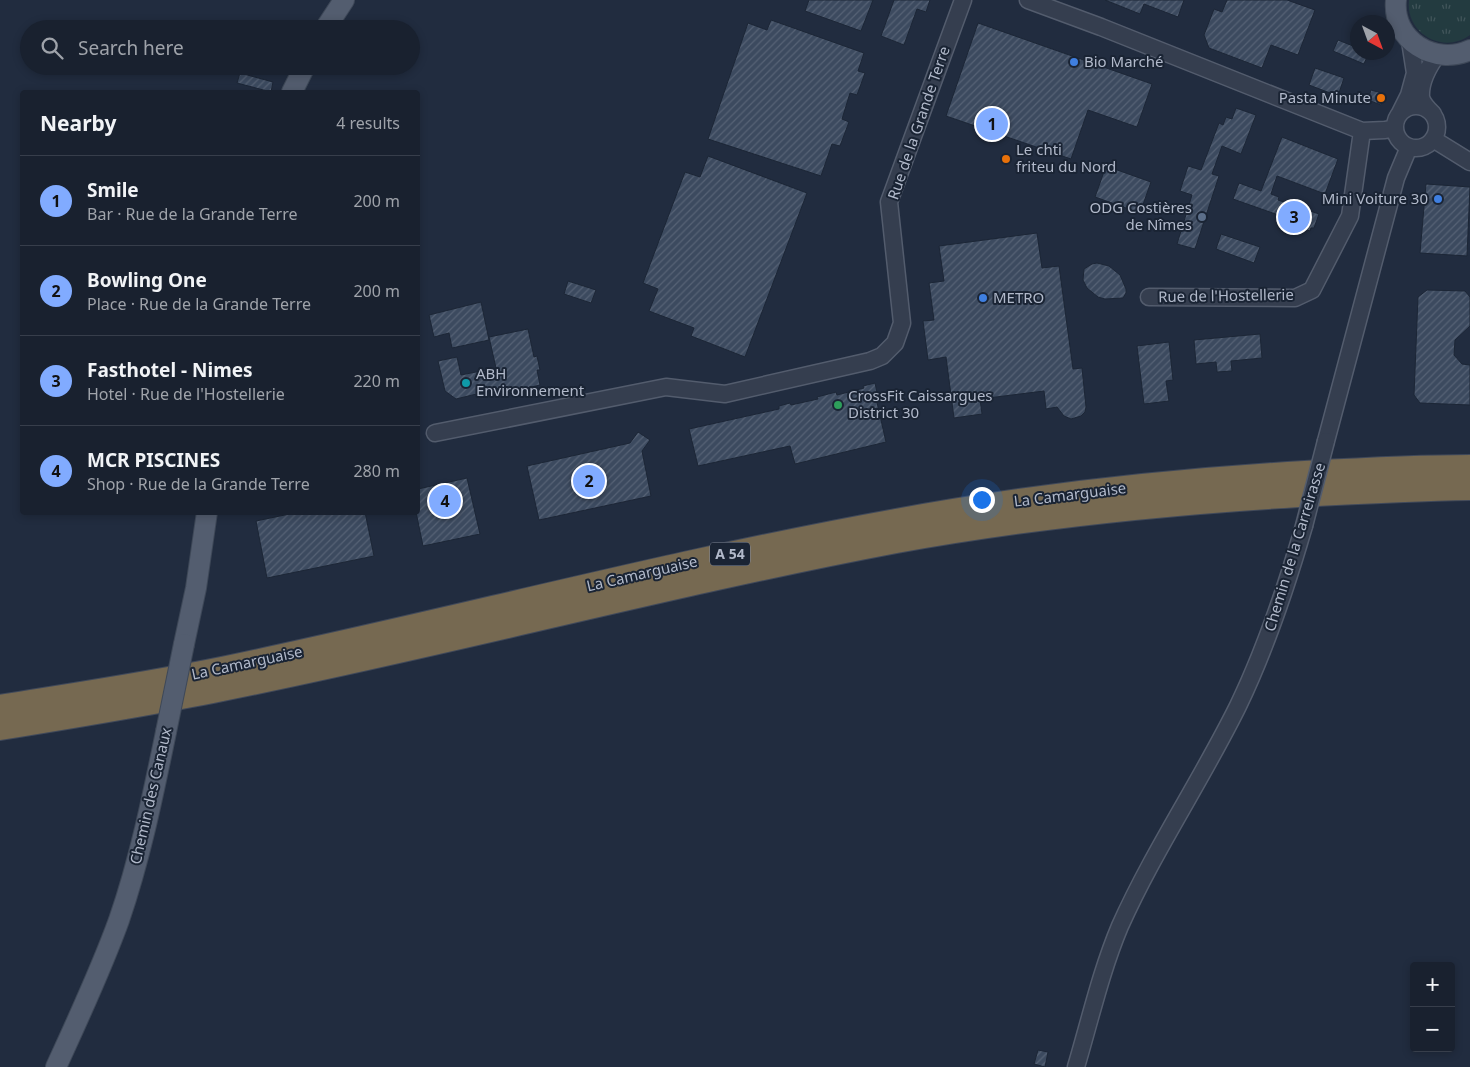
<!DOCTYPE html>
<html lang="en">
<head>
<meta charset="utf-8">
<style>
  body { margin:0; font-family:"Noto Sans",sans-serif; background:#222937; color:#f1f3f6 }
  .controls { position:absolute; right:15px; bottom:15px; display:grid; overflow:hidden; border-radius:5px; box-shadow:0 2px 8px #0003 }
  .controls button { width:45px; height:45px; display:grid; place-items:center; padding:0; border:0; border-bottom:1px solid #373e4b; background:#19212f; color:#f1f3f6; font:25px sans-serif }
  .compass { position:absolute; left:1350px; top:15px; width:45px; height:45px; border-radius:50%; background:#19212f; box-shadow:0 2px 8px #0003; rotate:139deg }
  .you { position:absolute; left:981px; top:499px; width:18px; height:18px; margin:-12px; border:4px solid #fff; border-radius:50%; background:#1a73e8; box-shadow:0 0 0 8px #1a73e833 }
  .badge { display:grid; place-items:center; width:32px; height:32px; border-radius:50%; background:#81abff; color:#111; font-size:16px; font-weight:700 }
  .pin { position:absolute; translate:-50% -50%; border:2px solid #fff; box-shadow:0 1px 5px #0006 }
  .list { margin:0; padding:0; list-style:none }
  h2 { display:flex; justify-content:space-between; align-items:center; height:65px; margin:0; padding:0 20px; font-size:21px }
  h2 small { font-size:16px; font-weight:400; color:#9fa3aa }
  .list li { display:grid; grid-template-columns:32px 1fr auto; gap:15px; align-items:center; box-sizing:border-box; height:90px; padding:0 20px; border-top:1px solid #373e4b }
  .list b { display:block; font-size:19px; white-space:nowrap }
  .list p { margin:0; font-size:16px; white-space:nowrap; color:#9fa3aa }
  .list em { font-size:16px; font-style:normal; color:#9fa3aa }
  .icon { flex:none; width:28px; height:28px; fill:none; stroke:currentColor; stroke-width:2; stroke-linecap:round; stroke-linejoin:round }
  .map { position:relative; flex:none; width:1470px; height:1067px; overflow:hidden }
  .search { position:absolute; background:#19212f; box-shadow:0 2px 8px #0003; left:20px; top:20px; width:400px; height:55px; display:flex; align-items:center; gap:12px; box-sizing:border-box; padding:0 18px; border-radius:28px; color:#9fa3aa; font-size:19px }
  .panel { position:absolute; background:#19212f; box-shadow:0 2px 8px #0003; left:20px; top:90px; width:400px; height:425px; border-radius:5px }
  .map>svg:first-child { display:block }
</style>
</head>
<body>
<div class="map">
<svg width="1470" height="1067" viewBox="0 0 1470 1067">
  <defs>
    <pattern id="grass-tufts" width="24" height="20" patternUnits="userSpaceOnUse" patternTransform="scale(1.25)"><rect width="24" height="20" fill="#233b40"/><path d="M3 7l-1-3M5 7V3M7 7l1-3M15 17l-1-3M17 17v-4M19 17l1-3" fill="none" stroke="#41555a"/></pattern>
    <pattern id="building-hatch" width="6" height="6" patternUnits="userSpaceOnUse" patternTransform="scale(1.25)"><rect width="6" height="6" fill="#3c4a5f"/><path d="M-1 1l2-2M0 6l6-6M5 7l2-2" fill="none" stroke="#566275"/></pattern>
  </defs>
  <rect width="100%" height="100%" fill="#212c3f"/>
  <path fill="url(#grass-tufts)" d="M1409 0H1470V35C1443 55 1405 33 1409 0Z"/>
  <path fill="url(#building-hatch)" stroke="#1c2636" d="M809 0H873L861 31 805 11Z
    M894 0H930L926 12 917 9 904 45 881 36Z
    M1105 0H1184L1178 17 1144 4 1140 14Z
    M1227 0H1287L1315 10 1298 55 1271 45 1262 68 1209 48 1204 35 1214 9 1222 12Z
    M771 20 864 53 858 71 865 73 857 95 850 93 842 119 849 122 840 146 832 144 821 176 708 139 748 23 767 30Z
    M978 23 1152 84 1137 127 1088 110 1071 159 946 116Z
    M1338 40 1358 48V52H1369L1364 64 1333 51Z
    M1315 68 1344 78 1338 96 1309 85Z
    M240 73 273 82 271 92 237 83Z
    M1371 90 1385 94 1381 105 1368 100Z
    M1236 108 1256 115 1241 154 1222 146 1212 174 1219 176 1195 249 1177 244 1192 195 1180 191 1188 166 1201 170 1219 123 1223 125 1226 117 1232 119Z
    M1282 137 1338 159 1325 194 1277 176 1271 194 1279 197 1278 200 1319 214 1314 228H1311L1310 231 1282 222 1284 217 1233 199 1239 183 1261 191Z
    M708 156 807 193 745 357 691 336 694 328 649 311 658 289 643 283 685 172 700 177Z
    M1106 166 1151 182 1140 213 1095 197Z
    M1426 184 1470 187 1467 256 1420 253Z
    M1037 233 1042 268 1059 266 1073 369 1082 368 1086 407 1085 412 1081 416 1071 419 1064 416 1057 407 1046 409 1044 391 980 399 982 414 954 418 946 357 928 360 923 321 934 320 929 283 944 281 939 246Z
    M1221 234 1260 247 1254 263 1216 249Z
    M1097 263 1109 266 1120 275 1126 289V293L1123 298 1105 299 1098 297 1087 288 1083 280 1084 269 1092 264Z
    M568 281 596 290 591 303 564 294Z
    M1427 290 1465 291 1470 297V326L1455 340 1454 355 1462 364 1470 365V405L1420 403 1414 395 1418 297Z
    M481 302 489 340 452 348 449 333 434 337 429 315Z
    M528 329 534 357 537 356 540 370H537L540 385 502 394 501 388 456 399 445 391 438 361 457 357 461 375 496 368 489 337Z
    M1260 334 1262 358 1231 361 1232 371 1217 372 1216 362 1196 364 1194 340Z
    M1169 342 1173 380 1166 381 1169 401 1144 404 1137 346Z
    M875 383 878 397 876 398 886 442 795 464 790 446 698 466 689 429 779 409V406L790 403 791 405 818 399 817 397 836 392 837 395 864 388 863 386Z
    M638 432 650 440 642 451 651 496 539 520 527 466 630 443Z
    M467 478 480 534 423 546 416 512H418V489Z
    M299 512H365L374 556 267 578 256 521Z
    M1038 1050 1048 1052 1045 1067 1034 1064Z"/>
  <g fill="none" stroke-linecap="round" stroke-linejoin="round">
    <g stroke="#535c6d" stroke-width="19">
      <path id="minor" d="M1028 0 1101 27 1362 131 1385 130 1395 128
        M1395 127a21 21 0 1 1 42 0a21 21 0 1 1-42 0Z
        M1433 114C1429 110 1422 103 1421 97 1420 82 1429 66 1437 55
        M1399 115 1409 95 1415 73 1410 41
        M1433 139 1470 162
        M1149 297 1295 298 1312 290 1350 216 1362 131
        M435 433 666 387 725 394 870 361 882 356 895 343 902 323 889 202 963 0
        M1326 441 1396 178 1409 147
        M1076 1067C1090 1020 1101 971 1120 926 1154 850 1201 781 1238 706 1266 648 1286 588 1304 526"/>
    </g>
    <g stroke="#3e4858" stroke-width="22">
      <path id="major" d="M1396 0C1392 41 1435 66 1470 50
        M325 29 344 0
        M292 92 305 66
        M184 644 196 588 207 512
        M56 1067C78 1019 101 970 119 920 140 859 153 795 166 732"/>
    </g>
    <g stroke="#40495a" stroke-width="26">
      <path id="highway" d="M0 707C74 695 148 684 222 669 447 622 669 562 896 521 1031 496 1168 481 1305 473 1360 470 1415 467 1470 467
        M0 728C74 716 148 704 222 689 447 644 669 584 896 541 1028 517 1163 503 1298 495 1355 492 1412 489 1470 488"/>
    </g>
    <use href="#minor" stroke="#353e4f" stroke-width="16"/>
    <use href="#major" stroke="#535d6f" stroke-width="20"/>
    <use href="#highway" stroke="#766951" stroke-width="24"/>
    <g stroke="#535c6d" stroke-width="19" stroke-linecap="butt">
      <path id="minor-bridge" d="M1304 526 1326 441"/>
    </g>
    <g stroke="#3e4858" stroke-width="22" stroke-linecap="butt">
      <path id="major-bridge" d="M166 732 184 644"/>
    </g>
    <use href="#minor-bridge" stroke="#353e4f" stroke-width="16"/>
    <use href="#major-bridge" stroke="#535d6f" stroke-width="20"/>
  </g>
  <g fill="#3f7fe0" stroke="#1a2434" stroke-width="2">
    <circle cx="1074" cy="62" r="5"/>
    <circle cx="1438" cy="199" r="5"/>
    <circle cx="983" cy="298" r="5"/>
  </g>
  <g fill="#e8710a" stroke="#1a2434" stroke-width="2">
    <circle cx="1381" cy="98" r="5"/>
    <circle cx="1006" cy="159" r="5"/>
  </g>
  <circle fill="#5c6f8a" stroke="#1a2434" stroke-width="2" cx="1202" cy="217" r="5"/>
  <circle fill="#0f9aa8" stroke="#1a2434" stroke-width="2" cx="466" cy="383" r="5"/>
  <circle fill="#2e9e5b" stroke="#1a2434" stroke-width="2" cx="838" cy="405" r="5"/>
  <g text-anchor="middle" stroke-width="4" stroke-linejoin="round" paint-order="stroke">
    <rect fill="#1a2434" stroke="#848c9d" stroke-width="1" x="710" y="542.5" width="40" height="23" rx="4"/>
    <g font-size="14" font-weight="bold" fill="#b1b9ca">
      <text x="730" y="559">A 54</text>
    </g>
    <g font-size="15" fill="#b1b9ca" stroke="#1a2434" text-anchor="start">
      <text x="1084" y="67">Bio Marché</text>
      <text x="1371" y="103" text-anchor="end">Pasta Minute</text>
      <text x="1016" y="155">Le chti<tspan x="1016" dy="17">friteu du Nord</tspan></text>
      <text x="1428" y="204" text-anchor="end">Mini Voiture 30</text>
      <text x="1192" y="213" text-anchor="end">ODG Costières<tspan x="1192" dy="17">de Nîmes</tspan></text>
      <text x="993" y="303">METRO</text>
      <text x="476" y="379">ABH<tspan x="476" dy="17">Environnement</tspan></text>
      <text x="848" y="401">CrossFit Caissargues<tspan x="848" dy="17">District 30</tspan></text>
    </g>
    <g font-size="15" fill="#b1b9ca" stroke="#1a2434">
      <text transform="translate(919 123) rotate(-71)" y="5">Rue de la Grande Terre</text>
      <text transform="translate(1226 296) rotate(-1)" y="5">Rue de l'Hostellerie</text>
      <text transform="translate(1070 495) rotate(-7)" y="5">La Camarguaise</text>
      <text transform="translate(1295 547) rotate(-73)" y="5">Chemin de la Carreirasse</text>
      <text transform="translate(642 574) rotate(-13)" y="5">La Camarguaise</text>
      <text transform="translate(247 663) rotate(-12)" y="5">La Camarguaise</text>
      <text transform="translate(151 796) rotate(-77)" y="5">Chemin des Canaux</text>
    </g>
  </g>
</svg>
<div class="controls">
<button>+</button>
<button>−</button>
</div>
<svg class="compass" viewBox="-18 -18 36 36"><path d="M0-13l5 13h-10z" fill="#e53935"/><path d="M0 13l5-13h-10z" fill="#9fa3aa"/></svg>
<div class="you"></div>
<div class="pin badge" style="left:992px;top:124px">1</div>
<div class="pin badge" style="left:589px;top:481px">2</div>
<div class="pin badge" style="left:1294px;top:217px">3</div>
<div class="pin badge" style="left:445px;top:501px">4</div>
<div class="search"><svg class="icon" aria-label="search" viewBox="0 0 24 24"><circle cx="10" cy="10" r="6"/><path d="M15 15l6 6"/></svg>Search here</div>
<section class="panel">
<h2>Nearby<small>4 results</small></h2>
<ul class="list">
<li><span class="badge">1</span><div><b>Smile</b><p>Bar · Rue de la Grande Terre</p></div><em>200 m</em></li>
<li><span class="badge">2</span><div><b>Bowling One</b><p>Place · Rue de la Grande Terre</p></div><em>200 m</em></li>
<li><span class="badge">3</span><div><b>Fasthotel - Nimes</b><p>Hotel · Rue de l'Hostellerie</p></div><em>220 m</em></li>
<li><span class="badge">4</span><div><b>MCR PISCINES</b><p>Shop · Rue de la Grande Terre</p></div><em>280 m</em></li>
</ul>
</section>
</div>
</body>
</html>
